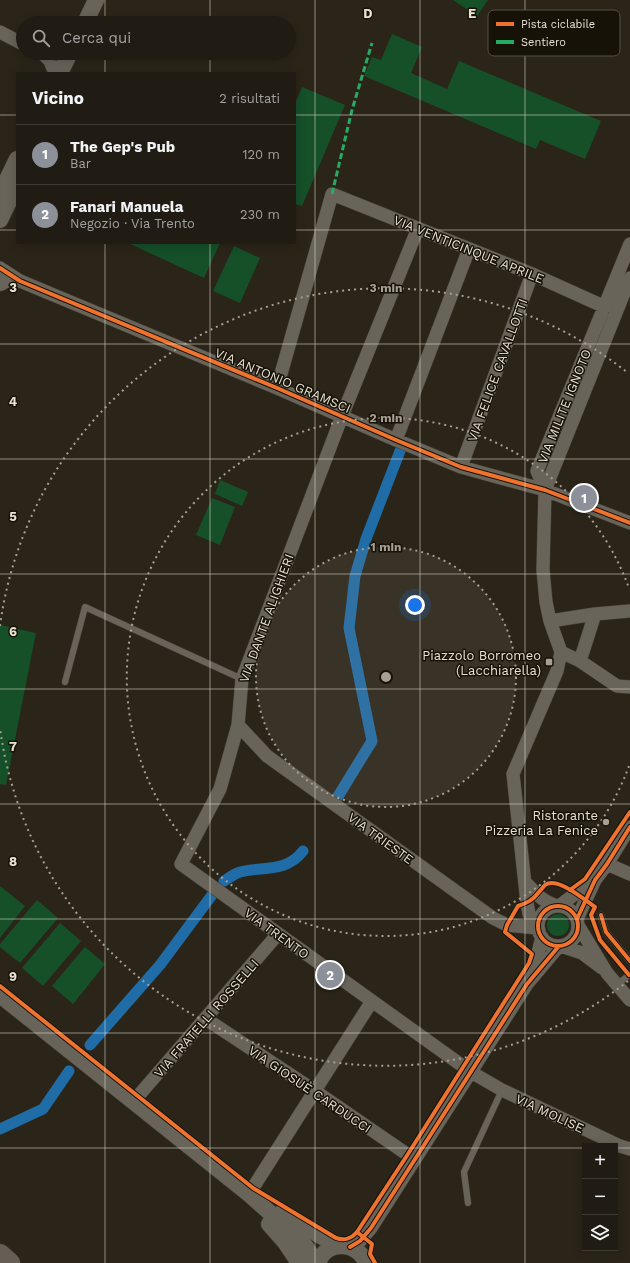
<!DOCTYPE html>
<html lang="it">
<head>
<meta charset="utf-8">
<style>
  body { margin:0; font-family:"Work Sans",sans-serif; background:#2d2921; color:#f1f3f6 }
  .controls { position:absolute; right:12px; bottom:12px; display:grid; overflow:hidden; border-radius:0px; box-shadow:0 2px 10px #0003 }
  .controls button { width:36px; height:36px; display:grid; place-items:center; padding:0; border:0; border-bottom:1px solid #3d3a33; background:#201c13; color:#f1f3f6; font:20px sans-serif }
  .you { position:absolute; left:415px; top:605px; width:14px; height:14px; margin:-10px; border:3px solid #fff; border-radius:50%; background:#1a73e8; box-shadow:0 0 0 6px #1a73e833 }
  .badge { display:grid; place-items:center; width:26px; height:26px; border-radius:50%; background:#8c9099; color:#fff; font-size:13px; font-weight:700 }
  .pin { position:absolute; translate:-50% -50%; border:2px solid #fff; box-shadow:0 1px 4px #0006 }
  .list { margin:0; padding:0; list-style:none }
  h2 { display:flex; justify-content:space-between; align-items:center; height:52px; margin:0; padding:0 16px; font-size:17px }
  h2 small { font-size:13px; font-weight:400; color:#a2a1a0 }
  .list li { display:grid; grid-template-columns:26px 1fr auto; gap:12px; align-items:center; box-sizing:border-box; height:60px; padding:0 16px; border-top:1px solid #3d3a33 }
  .list b { display:block; font-size:15px; white-space:nowrap }
  .list p { margin:0; font-size:13px; white-space:nowrap; color:#a2a1a0 }
  .list em { font-size:13px; font-style:normal; color:#a2a1a0 }
  .icon { flex:none; width:22px; height:22px; fill:none; stroke:currentColor; stroke-width:2; stroke-linecap:round; stroke-linejoin:round }
  .map { position:relative; flex:none; width:630px; height:1263px; overflow:hidden }
  .search { position:absolute; background:#201c13; box-shadow:0 2px 10px #0003; left:16px; top:16px; width:280px; height:44px; display:flex; align-items:center; gap:10px; box-sizing:border-box; padding:0 14px; border-radius:22px; color:#a2a1a0; font-size:15px }
  .panel { position:absolute; background:#201c13; box-shadow:0 2px 10px #0003; left:16px; top:72px; width:280px; height:172px; border-radius:0px }
  .map>svg:first-child { display:block }
</style>
</head>
<body>
<div class="map">
<svg width="630" height="1263" viewBox="0 0 630 1263">
  <rect width="100%" height="100%" fill="#2b2519"/>
  <path fill="#155029" d="M453 0H488L477 16Z
    M392 34 422 47 411 73 447 89 459 61 601 121 585 159 540 140 536 149 364 76 372 57 381 60Z
    M302 87 345 105 302 206 295 204V104Z
    M128 243H220L204 278Z
    M234 246 260 258 240 303 213 291Z
    M220 480 248 492 242 506 215 494Z
    M212 498 235 507 220 545 196 535Z
    M0 625 36 633 6 785 0 784Z
    M0 886 25 906 0 938Z
    M37 900 58 918 20 963 0 947V944Z
    M547 925a11 11 0 1 1 22 0a11 11 0 1 1-22 0Z
    M60 923 81 941 43 986 22 968Z
    M85 947 105 964 73 1004 52 986Z"/>
  <g fill="none" stroke-linecap="round" stroke-linejoin="round">
    <path stroke="#206ca7" stroke-width="11" d="M337 798 372 741 349 628 355 576 366 539 400 451
      M224 881C229 878 234 874 240 872 263 866 286 873 303 851
      M90 1045 160 965 212 895
      M0 1129 43 1109 69 1071"/>
    <g stroke="#464037" stroke-width="7">
      <path id="service" d="M65 682 85 607 242 679
        M601 915 606 932 630 961
        M618 984 630 974
        M468 1203 464 1172 502 1090"/>
    </g>
    <g stroke="#464037" stroke-width="14">
      <path id="minor" d="M0 32 23 44
        M42 53 50 61 55 73
        M42 53 48 55 61 53
        M418 228 342 416 242 679 238 725 220 789 181 864 471 1072 502 1090 620 1146 630 1149
        M0 268 20 281 277 388 396 440 461 467 545 490 630 523
        M277 388 332 194 532 274 605 307
        M396 440 469 249
        M461 467 532 274
        M545 490 537 471 630 244
        M595 614 630 611
        M550 621 595 614 580 661 561 652
        M580 661 617 686 630 687
        M238 725 267 756 493 918 507 925 537 928
        M607 864 630 874
        M525 882C538 895 538 898 556 906
        M559 906 590 883
        M538 926a20 20 0 1 1 40 0a20 20 0 1 1-40 0Z
        M577 919 595 880 607 864 630 827
        M578 925 607 973 630 1000
        M539 930 529 914 527 903 513 774 557 671 561 652 550 621 546 602 543 570 545 490 630 278
        M561 946 582 953 602 968
        M532 973 536 961 542 937
        M206 1019 315 1091 414 1159
        M133 1102 278 934
        M249 1194 372 1001
        M350 1247 360 1241 371 1228 527 984 559 946"/>
    </g>
    <g stroke="#464037" stroke-width="17">
      <path id="tertiary" d="M85 23 96 0
        M60 73 70 53
        M0 194 17 159
        M0 220 17 185
        M0 283 7 279
        M0 995 249 1194 296 1236 306 1247 316 1263
        M281 1213 338 1246
        M269 1224 285 1242 299 1263
        M318 1263C326 1240 358 1241 366 1263"/>
    </g>
    <g stroke="#464037" stroke-width="21">
      <path id="primary" d="M0 1254 10 1263"/>
    </g>
    <use href="#service" stroke="#69645a" stroke-width="6"/>
    <use href="#minor" stroke="#69645a" stroke-width="13"/>
    <use href="#tertiary" stroke="#69645a" stroke-width="16"/>
    <use href="#primary" stroke="#665d55" stroke-width="20"/>
    <path stroke="#26ab63" stroke-width="3" stroke-dasharray="6 3" stroke-linecap="butt" d="M332 194 352 110 372 43"/>
    <g stroke="#161208" stroke-width="6">
      <path id="cycleway" d="M0 268 20 281 277 388 396 440 461 467 545 490 630 523
        M570 890 585 879 630 812
        M538 926a20 20 0 1 1 40 0a20 20 0 1 1-40 0Z
        M601 915 606 932 630 961
        M577 919 595 880 607 864 630 827
        M0 986 253 1188 336 1238C345 1241 351 1239 357 1232
        M350 1247 360 1241 371 1228 527 984 559 946
        M375 1263 370 1254 372 1244 357 1232 408 1154 529 963 532 954 505 932 507 925 518 906C527 903 533 900 539 892 541 890 543 887 545 885 557 876 585 900 595 907L591 915 600 940 629 975"/>
    </g>
    <use href="#cycleway" stroke="#ef722f" stroke-width="4"/>
  </g>
  <path fill="none" stroke="#e8e1d3" stroke-width="1" stroke-opacity="0.55" d="M105 0V23M210 0V23M315 0V1263M420 0V1263M525 0V1263M105 53V73M210 53V73M0 115H17M295 115H630M0 230H17M295 230H630M105 243V1263M210 243V1263M0 344H630M0 459H630M0 574H630M0 689H630M0 804H630M0 919H630M0 1033H630M0 1148H585M615 1148H630"/>
  <circle cx="386" cy="677" r="130" fill="#a69f92" fill-opacity=".12"/>
  <g fill="none" stroke="#a69f92" stroke-width="2" stroke-dasharray="2 4">
    <circle cx="386" cy="677" r="130"/>
    <path d="M629 766A259 259 0 1 1 629 588"/>
    <path d="M628 981A389 389 0 0 1 0 728M0 626A389 389 0 0 1 628 373"/>
  </g>
  <g fill="#a69f92" stroke="#161208" stroke-width="1.5">
    <rect x="545" y="658" width="8" height="8" rx="2"/>
    <circle cx="606" cy="822" r="4"/>
  </g>
  <g text-anchor="middle" stroke-width="3" stroke-linejoin="round" paint-order="stroke">
    <g font-size="13" fill="#e8e1d3" stroke="#161208">
      <text transform="translate(469 249) rotate(22)" y="5">VIA VENTICINQUE APRILE</text>
      <text transform="translate(497 370) rotate(-70)" y="5">VIA FELICE CAVALLOTTI</text>
      <text transform="translate(283 380) rotate(23)" y="5">VIA ANTONIO GRAMSCI</text>
      <text transform="translate(564 406) rotate(-68)" y="5">VIA MILITE IGNOTO</text>
      <text transform="translate(266 618) rotate(-70)" y="5">VIA DANTE ALIGHIERI</text>
      <text transform="translate(381 838) rotate(36)" y="5">VIA TRIESTE</text>
      <text transform="translate(277 933) rotate(36)" y="5">VIA TRENTO</text>
      <text transform="translate(206 1018) rotate(-49)" y="5">VIA FRATELLI ROSSELLI</text>
      <text transform="translate(310 1089) rotate(34)" y="5">VIA GIOSUÈ CARDUCCI</text>
      <text transform="translate(550 1113) rotate(25)" y="5">VIA MOLISE</text>
    </g>
    <g font-size="13" fill="#e8e1d3" stroke="#161208" text-anchor="end">
      <text x="541" y="660">Piazzolo Borromeo<tspan x="541" dy="15">(Lacchiarella)</tspan></text>
      <text x="598" y="820">Ristorante<tspan x="598" dy="15">Pizzeria La Fenice</tspan></text>
    </g>
  </g>
  <rect x="488" y="10" width="132" height="46" rx="6" fill="#161208" stroke="#555045" stroke-width="1"/>
  <rect x="496" y="22" width="18" height="4" fill="#ef722f"/>
  <rect x="496" y="40" width="18" height="4" fill="#26ab63"/>
  <g font-size="11" fill="#e8e1d3">
    <text x="521" y="28">Pista ciclabile</text>
    <text x="521" y="46">Sentiero</text>
  </g>
  <g font-size="13" text-anchor="middle" font-weight="bold" fill="#e8e1d3" stroke="#161208" stroke-width="3" stroke-linejoin="round" paint-order="stroke">
    <text x="368" y="18">D</text>
    <text x="472" y="18">E</text>
    <text x="13" y="292">3</text>
    <text x="13" y="406">4</text>
    <text x="13" y="521">5</text>
    <text x="13" y="636">6</text>
    <text x="13" y="751">7</text>
    <text x="13" y="866">8</text>
    <text x="13" y="981">9</text>
  </g>
  <circle cx="386" cy="677" r="6" fill="#a69f92" stroke="#161208" stroke-width="2"/>
  <g font-size="12" text-anchor="middle" font-weight="bold" fill="#a69f92" stroke="#161208" stroke-width="3" stroke-linejoin="round" paint-order="stroke">
    <text x="386" y="292">3 min</text>
    <text x="386" y="422">2 min</text>
    <text x="386" y="551">1 min</text>
  </g>
</svg>
<div class="controls">
<button>+</button>
<button>−</button>
<button><svg class="icon" aria-label="layers" viewBox="0 0 24 24"><path d="M12 4l9 5-9 5-9-5zM3 14l9 5 9-5"/></svg></button>
</div>
<div class="you"></div>
<div class="pin badge" style="left:584px;top:498px">1</div>
<div class="pin badge" style="left:330px;top:975px">2</div>
<div class="search"><svg class="icon" aria-label="search" viewBox="0 0 24 24"><circle cx="10" cy="10" r="6"/><path d="M15 15l6 6"/></svg>Cerca qui</div>
<section class="panel">
<h2>Vicino<small>2 risultati</small></h2>
<ul class="list">
<li><span class="badge">1</span><div><b>The Gep's Pub</b><p>Bar</p></div><em>120 m</em></li>
<li><span class="badge">2</span><div><b>Fanari Manuela</b><p>Negozio · Via Trento</p></div><em>230 m</em></li>
</ul>
</section>
</div>
</body>
</html>
